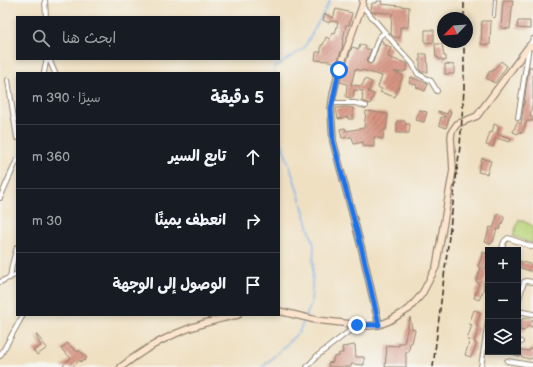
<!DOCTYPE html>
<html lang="ar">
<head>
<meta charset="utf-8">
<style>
  body { margin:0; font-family:"Balsamiq Sans","Playpen Sans Arabic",sans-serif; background:#242831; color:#f1f3f6; direction:rtl }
  .controls { position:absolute; right:12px; bottom:12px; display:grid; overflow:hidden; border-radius:0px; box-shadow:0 2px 6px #0003 }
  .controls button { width:36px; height:36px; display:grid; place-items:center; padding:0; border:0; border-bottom:1px solid #363941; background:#171b24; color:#f1f3f6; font:20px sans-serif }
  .compass { position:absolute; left:437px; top:12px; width:36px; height:36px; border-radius:50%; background:#171b24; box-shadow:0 2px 6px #0003; rotate:245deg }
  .stop { position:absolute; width:12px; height:12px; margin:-9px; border:3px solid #1a73e8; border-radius:50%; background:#fff }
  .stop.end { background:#1a73e8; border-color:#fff; box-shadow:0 1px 4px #0008 }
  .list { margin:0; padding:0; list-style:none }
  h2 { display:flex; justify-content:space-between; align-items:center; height:52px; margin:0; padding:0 16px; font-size:17px }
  h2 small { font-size:13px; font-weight:400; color:#9ea1a6 }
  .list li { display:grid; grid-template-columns:26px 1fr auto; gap:12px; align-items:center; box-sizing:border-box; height:64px; padding:0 16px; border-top:1px solid #363941 }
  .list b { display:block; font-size:15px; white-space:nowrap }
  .list em { font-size:13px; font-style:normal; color:#9ea1a6 }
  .icon { flex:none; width:22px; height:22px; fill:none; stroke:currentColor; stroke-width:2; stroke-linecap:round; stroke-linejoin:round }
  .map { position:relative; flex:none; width:533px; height:367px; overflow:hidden; direction:ltr }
  .search { position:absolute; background:#171b24; box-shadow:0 2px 6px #0003; left:16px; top:16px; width:264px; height:44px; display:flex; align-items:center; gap:10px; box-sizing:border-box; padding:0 14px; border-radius:0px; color:#9ea1a6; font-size:15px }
  .panel { position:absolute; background:#171b24; box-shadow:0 2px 6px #0003; left:16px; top:72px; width:264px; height:244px; border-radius:0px; direction:rtl }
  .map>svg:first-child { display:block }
</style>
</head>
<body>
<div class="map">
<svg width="533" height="367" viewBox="0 0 533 367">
  <defs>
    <pattern id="building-hatch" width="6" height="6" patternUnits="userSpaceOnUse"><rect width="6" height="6" fill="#d79482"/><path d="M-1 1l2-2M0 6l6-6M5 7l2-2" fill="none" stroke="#b0796a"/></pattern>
  </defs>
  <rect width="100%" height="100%" fill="#f6f6f2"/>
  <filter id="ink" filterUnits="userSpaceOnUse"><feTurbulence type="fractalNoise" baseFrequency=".025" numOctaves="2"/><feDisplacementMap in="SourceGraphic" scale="8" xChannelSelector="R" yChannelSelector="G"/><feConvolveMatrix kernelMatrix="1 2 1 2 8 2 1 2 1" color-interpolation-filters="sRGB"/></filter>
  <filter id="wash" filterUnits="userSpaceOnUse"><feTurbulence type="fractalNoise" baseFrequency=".012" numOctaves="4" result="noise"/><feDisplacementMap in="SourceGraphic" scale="16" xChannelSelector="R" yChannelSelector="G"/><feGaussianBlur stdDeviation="0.9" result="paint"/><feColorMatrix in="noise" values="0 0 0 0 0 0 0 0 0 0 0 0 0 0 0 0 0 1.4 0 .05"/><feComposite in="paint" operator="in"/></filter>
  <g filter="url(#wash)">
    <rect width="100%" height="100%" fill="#efe0c2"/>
    <path fill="#f4d3c0" d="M530 50 533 51V129L519 123Z"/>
    <path fill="#bbd57b" stroke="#7b804c" d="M519 219 533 226V244L513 236Z"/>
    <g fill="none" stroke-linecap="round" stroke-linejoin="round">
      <path stroke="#7cb1ea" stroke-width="1.5" d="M274 73V68L304 48 329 3 330 0
        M263 367 299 332 311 305 314 245 293 176 279 135"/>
    </g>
    <g id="blocks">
      <path fill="url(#building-hatch)" d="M503 0H513L510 29 501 28Z
        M377 1H382L381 4 409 7 408 27H400V38L394 37 391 34 392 13 372 12 371 11 372 3H377Z
        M336 9 352 13 349 25H346L342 45H343L337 63 329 61 315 60 316 52H321V45H323L326 37 330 39 332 33 335 34 338 22 330 21 329 23 323 20 325 14 333 18Z
        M482 21H491L490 45 481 44Z
        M518 21H530V29L517 28Z
        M425 30H434V42L425 43Z
        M381 40 383 41 382 44 391 47 388 57 408 64 406 71 405 70 404 72H394L403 75 395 97 380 92 382 89 378 87 382 76 362 70V71L355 69 351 85 362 86 365 79 372 82 368 92 374 94 370 104 362 101 363 95H362L363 91 354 90 353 98 346 97 347 84 340 82 352 47 359 49 360 44 366 46 365 48 371 50 367 61 368 63 371 64 373 62Z
        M435 44H442L444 56H446V61L442 60V59H438V57H436Z
        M420 54H427L428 72H421L420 70Z
        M501 61 507 66 495 83 486 78 490 71 492 72Z
        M445 64 454 65V74H445Z
        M529 67H533V99L530 117H533V121H527L522 133 519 132 518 134 513 132 517 122 521 124Z
        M411 77 428 84 425 91 416 87 417 85 409 83Z
        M345 107 353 108V119H348V117L338 119 336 108Z
        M419 110 427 112 424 122 416 120Z
        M449 110 451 111 446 128 439 125 441 117 445 118 446 117 438 112V111L447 114Z
        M366 111 388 114 386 130H384L383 139 374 137V147L363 146V142L354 144 352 137 342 138 340 129 345 128 346 131 364 128Z
        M397 121H405V124H410L409 133H397Z
        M494 124 499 126 497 134 511 138 510 142 496 138 493 147 486 145 490 132 492 133Z
        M482 158 491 161 487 174 478 172Z
        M498 214 504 216V219L500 228 499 230 497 229 493 242H492L491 244 485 242 490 227 493 228Z
        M483 252 488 254V259L485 269 487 270V273L483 285 484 286 483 289H484L479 300 474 298 479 283 476 282 481 268 478 267Z
        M518 261 533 265V272L518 267Z
        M474 310 480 312V315L476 326 478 327V330L474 342 476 343V346L471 357 465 355 470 340H467L472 325 469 324Z
        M410 317 412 329 415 330 412 343H410L409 352H406V367H385L387 345 399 346V343H404Z
        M528 318 533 320V327L528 326 524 331 519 330 522 319Z
        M36 335H37L47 348 37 355 33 350 41 346Z
        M67 343 78 352 79 350 87 358 84 361 82 360 81 362 80 360 72 367H61L71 358 61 349Z
        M355 345 356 357H364V365L351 364V367H329L328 363 333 362V357L339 356V353H343L342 347Z
        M533 347V358L529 359 508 353V352H518V349L528 351Z"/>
    </g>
  </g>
  <g filter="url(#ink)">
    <use href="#blocks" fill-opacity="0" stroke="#958570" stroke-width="1"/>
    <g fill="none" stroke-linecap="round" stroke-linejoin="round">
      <g stroke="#958570" stroke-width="4">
        <path id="lane" d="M494 16 495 0"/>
      </g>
      <g stroke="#958570" stroke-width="6">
        <path id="street" d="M45 0 46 17
          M362 6 372 17 399 49 412 63 418 74 431 81 437 91
          M49 59 55 73
          M370 61 379 37 385 32
          M44 73 46 62 48 59
          M8 80 17 138
          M332 103H355L366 106
          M518 118 529 46 533 39
          M0 198 17 160
          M502 250C503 245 503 241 508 238L533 247
          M10 278 12 265 17 247
          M0 282 17 274
          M518 302 524 282 526 281 533 282
          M518 311 533 314
          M518 341 521 342
          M0 356 23 315
          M507 361 531 365H533
          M307 367 317 356 357 325
          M481 367 488 321"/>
      </g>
      <g stroke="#958570" stroke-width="8">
        <path id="secondary" d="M363 0 362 6 339 70 333 95 331 109 333 141 362 250 379 325
          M279 311 316 320 369 326 379 325 389 321 409 309 422 294 436 267 453 170 451 137 452 131 457 124 477 116 529 46 533 47
          M121 367C158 338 192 324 238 315"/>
      </g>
      <use href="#lane" stroke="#fff" stroke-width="2"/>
      <use href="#street" stroke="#fff" stroke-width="4"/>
      <use href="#secondary" stroke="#fbe5cf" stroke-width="5.5"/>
      <path stroke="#3b2a1e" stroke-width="1.5" stroke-dasharray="6 3" stroke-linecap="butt" d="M464 18V0
        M433 367 460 146 464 89V42"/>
    </g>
  </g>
  <g fill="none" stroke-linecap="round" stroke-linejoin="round" filter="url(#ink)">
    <path stroke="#1a73e8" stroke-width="5" d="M339 70 331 109 333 141 362 250 379 325H357"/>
  </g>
</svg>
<div class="controls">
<button>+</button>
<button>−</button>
<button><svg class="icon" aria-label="layers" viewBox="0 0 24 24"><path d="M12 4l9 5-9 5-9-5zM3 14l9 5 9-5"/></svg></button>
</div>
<svg class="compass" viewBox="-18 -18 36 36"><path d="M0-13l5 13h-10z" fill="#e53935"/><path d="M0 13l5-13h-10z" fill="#9ea1a6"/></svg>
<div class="stop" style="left:339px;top:70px"></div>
<div class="stop end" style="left:357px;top:325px"></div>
<div class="search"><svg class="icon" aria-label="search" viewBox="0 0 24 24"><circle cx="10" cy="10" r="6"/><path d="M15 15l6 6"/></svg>ابحث هنا</div>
<section class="panel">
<h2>5 دقيقة<small>سيرًا · 390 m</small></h2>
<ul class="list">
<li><svg class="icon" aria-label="ahead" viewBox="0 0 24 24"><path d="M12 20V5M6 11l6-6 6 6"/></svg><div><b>تابع السير</b></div><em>360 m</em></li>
<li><svg class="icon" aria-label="right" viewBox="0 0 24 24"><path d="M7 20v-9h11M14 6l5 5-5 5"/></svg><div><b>انعطف يمينًا</b></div><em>30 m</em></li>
<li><svg class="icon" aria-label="arrive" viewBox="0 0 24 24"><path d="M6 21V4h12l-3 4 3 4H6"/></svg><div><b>الوصول إلى الوجهة</b></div></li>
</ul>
</section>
</div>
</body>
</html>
